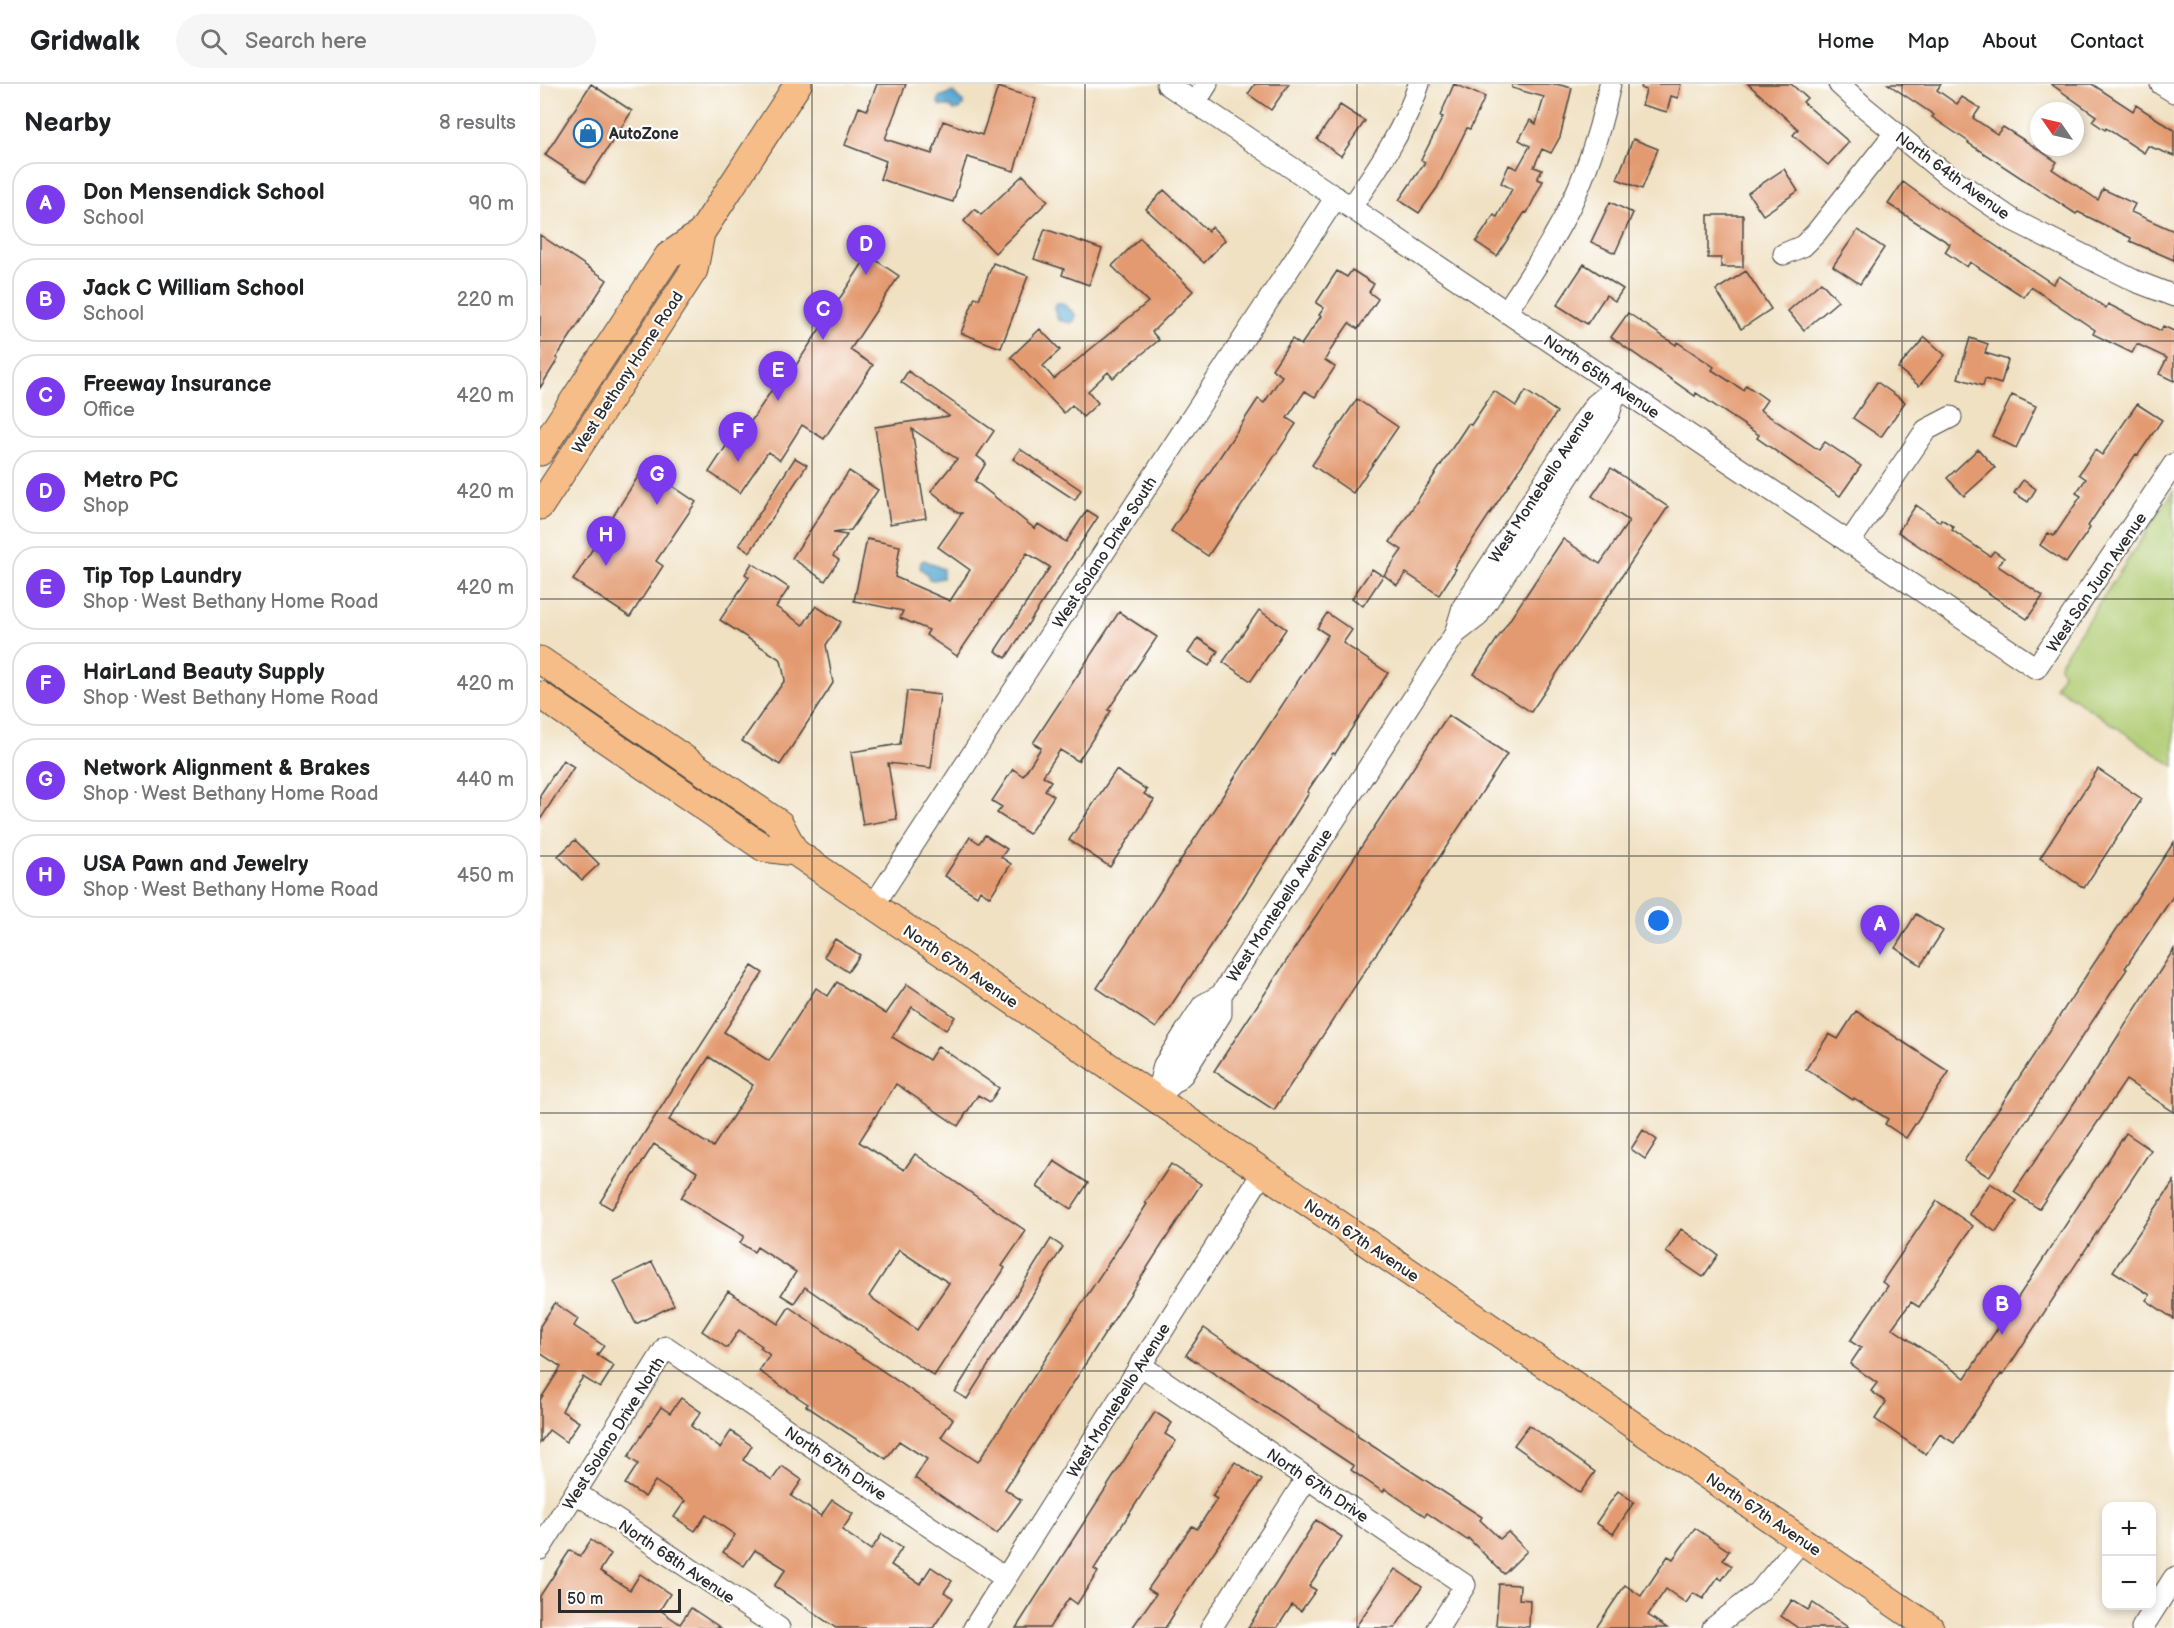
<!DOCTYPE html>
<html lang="en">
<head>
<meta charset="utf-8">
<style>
  body { margin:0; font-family:"Balsamiq Sans",sans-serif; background:#f6f6f6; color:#202124 }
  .controls { position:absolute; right:18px; bottom:18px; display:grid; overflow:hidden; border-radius:12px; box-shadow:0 3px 9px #0003 }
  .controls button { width:54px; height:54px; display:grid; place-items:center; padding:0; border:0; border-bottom:2px solid #e0e0e0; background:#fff; color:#202124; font:30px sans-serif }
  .compass { position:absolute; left:1490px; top:18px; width:54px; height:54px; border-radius:50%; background:#fff; box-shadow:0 3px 9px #0003; rotate:304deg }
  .scale { position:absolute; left:18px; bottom:15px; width:123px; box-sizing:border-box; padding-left:6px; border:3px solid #2b2b2b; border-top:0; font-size:16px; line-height:21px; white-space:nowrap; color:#2b2b2b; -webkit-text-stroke:4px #fff; paint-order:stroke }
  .you { position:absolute; left:1119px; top:837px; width:21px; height:21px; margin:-15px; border:4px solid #fff; border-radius:50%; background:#1a73e8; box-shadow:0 0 0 9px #1a73e833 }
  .badge { display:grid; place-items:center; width:39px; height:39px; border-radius:50%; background:#7c3aed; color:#fff; font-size:20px; font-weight:700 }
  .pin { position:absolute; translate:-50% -50px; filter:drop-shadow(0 2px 3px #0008) }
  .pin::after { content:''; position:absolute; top:32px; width:21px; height:18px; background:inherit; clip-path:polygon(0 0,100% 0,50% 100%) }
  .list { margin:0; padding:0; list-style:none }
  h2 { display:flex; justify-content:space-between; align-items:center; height:78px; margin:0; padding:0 24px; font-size:26px }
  h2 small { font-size:20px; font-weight:400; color:#757577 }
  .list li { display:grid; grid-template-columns:39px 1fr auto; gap:18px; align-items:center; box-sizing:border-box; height:84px; margin:0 12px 12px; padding:0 12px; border:2px solid #e0e0e0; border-radius:24px }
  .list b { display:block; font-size:22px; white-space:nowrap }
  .list p { margin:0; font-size:20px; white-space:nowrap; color:#757577 }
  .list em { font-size:20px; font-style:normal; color:#757577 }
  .icon { flex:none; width:33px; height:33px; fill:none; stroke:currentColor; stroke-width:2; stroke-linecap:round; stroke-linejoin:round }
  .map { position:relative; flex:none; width:1634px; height:1544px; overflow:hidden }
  header { display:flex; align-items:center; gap:36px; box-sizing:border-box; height:84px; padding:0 30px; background:#fff; border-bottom:2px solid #e0e0e0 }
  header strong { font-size:28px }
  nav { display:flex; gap:33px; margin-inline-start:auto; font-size:21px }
  .search { width:420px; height:54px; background:#f6f6f6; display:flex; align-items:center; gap:15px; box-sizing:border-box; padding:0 21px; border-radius:33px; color:#757577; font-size:22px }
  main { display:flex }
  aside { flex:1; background:#fff }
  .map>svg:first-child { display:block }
</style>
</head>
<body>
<header>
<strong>Gridwalk</strong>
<div class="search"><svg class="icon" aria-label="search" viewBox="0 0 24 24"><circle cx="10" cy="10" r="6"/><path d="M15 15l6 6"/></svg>Search here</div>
<nav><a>Home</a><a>Map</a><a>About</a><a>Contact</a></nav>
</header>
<main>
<aside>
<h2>Nearby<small>8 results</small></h2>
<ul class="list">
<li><span class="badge">A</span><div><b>Don Mensendick School</b><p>School</p></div><em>90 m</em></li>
<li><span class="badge">B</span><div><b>Jack C William School</b><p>School</p></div><em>220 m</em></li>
<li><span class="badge">C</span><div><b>Freeway Insurance</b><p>Office</p></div><em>420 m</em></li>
<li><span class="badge">D</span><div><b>Metro PC</b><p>Shop</p></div><em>420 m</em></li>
<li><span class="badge">E</span><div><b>Tip Top Laundry</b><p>Shop · West Bethany Home Road</p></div><em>420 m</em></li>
<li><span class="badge">F</span><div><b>HairLand Beauty Supply</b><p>Shop · West Bethany Home Road</p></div><em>420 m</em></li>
<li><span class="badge">G</span><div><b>Network Alignment &amp; Brakes</b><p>Shop · West Bethany Home Road</p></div><em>440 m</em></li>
<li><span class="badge">H</span><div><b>USA Pawn and Jewelry</b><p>Shop · West Bethany Home Road</p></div><em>450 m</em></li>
</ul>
</aside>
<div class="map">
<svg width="1634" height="1544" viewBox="0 0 1634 1544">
  <rect width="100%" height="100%" fill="#fff"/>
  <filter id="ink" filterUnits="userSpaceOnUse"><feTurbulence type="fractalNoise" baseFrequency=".0167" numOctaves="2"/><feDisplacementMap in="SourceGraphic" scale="12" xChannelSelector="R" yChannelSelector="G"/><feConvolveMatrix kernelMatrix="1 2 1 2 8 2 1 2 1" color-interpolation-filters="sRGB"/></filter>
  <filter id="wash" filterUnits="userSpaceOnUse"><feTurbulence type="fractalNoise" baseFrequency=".008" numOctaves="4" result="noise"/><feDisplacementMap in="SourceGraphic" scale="24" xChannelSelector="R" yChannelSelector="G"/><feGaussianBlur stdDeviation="1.35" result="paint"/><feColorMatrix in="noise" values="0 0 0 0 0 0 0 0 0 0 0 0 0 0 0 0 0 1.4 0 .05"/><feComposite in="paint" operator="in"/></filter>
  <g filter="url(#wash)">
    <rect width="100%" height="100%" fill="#f0e1c3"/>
    <path fill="#b0cc73" stroke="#6e7c4f" stroke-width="1.5" d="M1634 406V682L1520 605 1515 603 1523 589 1520 582 1521 577Z"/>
    <path fill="#57a7d2" stroke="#41697e" stroke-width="1.5" d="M413 8 423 18V22L420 25 414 26 409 22H401L398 19 399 13Z
      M517 219H522C526 223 535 228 536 232L534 237 531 239 518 236 514 223Z
      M384 476 403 485V494L394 496 389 495 387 490 380 484 381 478Z"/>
    <g id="blocks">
      <path fill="#e39a70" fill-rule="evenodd" d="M51 0 92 27 46 98 5 71Z
        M337 0H366L345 55 392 70 403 37 442 51 458 3 496 15 474 87 427 73 413 118 340 95 346 77 305 61 319 23 327 26Z
        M715 0H749L731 26 708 10Z
        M914 0 945 13 930 45 927 44 897 104 879 129 859 116 885 78 881 76 903 33 900 32Z
        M972 0H1016L1032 4 1020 53 1011 69 1002 65 994 83 1002 86 997 95 1003 97 987 129 985 128 957 172 936 158 954 131 957 133 972 105 961 99 969 81 977 85 990 62 979 56 990 36 996 40 1004 13 972 4Z
        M1102 0H1141L1138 14 1131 12 1127 28 1102 21 1106 6 1101 4Z
        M1208 0H1251L1267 14 1263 18 1309 58 1288 81 1253 51 1258 45Z
        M1348 0H1401L1397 6 1417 20 1422 13 1440 24 1433 34 1457 50 1463 43 1487 58 1517 78 1512 85 1558 116 1563 105 1595 120 1591 128 1634 147V176L1590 157 1591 154 1538 128 1536 130 1428 59 1429 58 1392 33 1394 31Z
        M1511 0H1552L1593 27 1596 21 1634 46V72L1608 62 1604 69 1566 44 1565 46 1552 37 1556 32Z
        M800 21 825 37 801 72 777 55Z
        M1093 55 1118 65 1102 105 1077 95Z
        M1244 85 1258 107 1223 131 1208 109Z
        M483 91 508 117 455 169 424 137 435 125 441 131Z
        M1363 98 1396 122 1513 200 1519 192 1566 224 1568 220 1621 247 1623 242 1634 247V297L1619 290 1627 274 1597 260 1592 269 1553 250 1555 246 1491 203 1484 213 1430 178 1427 183 1405 168 1410 160 1348 120Z
        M624 106 668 147 672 143 685 156 664 179 606 125Z
        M1070 118 1093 129 1075 169 1051 158Z
        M1168 131H1203V183H1181V174H1168Z
        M505 145 562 165 549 201 522 191 524 185 494 175Z
        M1318 146 1344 164 1320 200 1293 182Z
        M0 151 67 196 16 274 18 275 0 304Z
        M600 154 653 207 612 248 619 256 573 294 568 288 548 307 558 319 543 333 532 321 524 329 471 273 500 245 520 266 503 282 514 295 608 218 572 182Z
        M328 171 359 192 310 266 333 281 284 355 262 341 240 376 228 368 200 409 169 388 196 347 202 351 243 289 249 292Z
        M453 179 488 192 461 264 421 249 435 213 439 215Z
        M1044 180 1083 205 1075 217 1066 211 1047 240 1017 221Z
        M812 186 834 200 829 208 838 215 818 245 809 239 790 267 785 276 795 283 775 313 765 307 747 334 756 340 668 472 631 447 718 315 724 319 742 292 732 285 752 255 761 261 781 232 779 231 784 224 776 219 797 187 807 193Z
        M1206 187 1231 225 1201 245 1176 206Z
        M1281 198 1298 217 1264 246 1248 227Z
        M1088 229 1136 261 1137 258 1174 283 1172 286 1203 306 1206 301 1227 316 1220 326 1279 366 1285 358 1321 382 1300 412 1217 354 1219 351 1156 309 1155 312 1071 253Z
        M1385 253 1405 271 1379 302 1358 284Z
        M1430 254 1448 260 1445 269 1468 276 1461 300 1445 295 1443 302 1418 294Z
        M368 287 454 347 437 372 446 379 435 397 495 445 498 440 526 458 547 426 558 433 466 574 455 567 510 483 487 469 417 572 386 551 389 546 360 534 363 527 314 517 327 455 360 462 355 493 410 517 430 486 398 463 422 429H418L391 407 417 375 372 345 386 434 350 440 335 343 409 332 361 298Z
        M1337 298 1365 318 1341 353 1313 334Z
        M954 307 976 322 986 307 1017 328 914 484 916 485 899 511 866 489 857 501 844 491 862 466 850 458 928 340 931 341Z
        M1472 311 1496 322 1476 364 1452 352Z
        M817 315 858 343 813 409 772 381Z
        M1597 320 1622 336 1598 371 1596 370 1548 442 1550 444 1526 479 1500 461 1508 449 1514 452 1541 412 1536 409 1546 395 1539 390 1555 366 1562 371Z
        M480 365 541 406 535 416 473 375Z
        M1438 365 1455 384 1424 412 1407 394Z
        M255 374 267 381 210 468 199 461Z
        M104 383 156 418 116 477 123 482 90 533 33 496Z
        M1071 384 1128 423 991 628 934 590 1023 455 1060 480 1089 437 1052 412Z
        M309 387 338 406 311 446 293 449 307 451 293 472 299 476 285 497 252 474Z
        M1483 396 1496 405 1488 418 1474 409Z
        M1376 421 1400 438 1401 435 1414 443 1412 446 1450 472 1454 467 1464 474 1458 482 1503 512 1487 535 1358 448Z
        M212 479 249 504 236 523 263 541 276 522 301 538 286 561 293 599 240 681 202 657 245 596 241 576 180 536 209 493 205 490Z
        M832 485 843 492 823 522 812 514Z
        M719 526 746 545 711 597 683 578Z
        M579 528 617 553 568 626 571 627 538 677 520 666 503 692 511 697 505 706 514 712 489 750 457 729 462 723 452 717 473 685 483 692 501 664 493 659Z
        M787 529 812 546 803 559 848 589 795 670 793 669 767 708 769 709 692 830 616 944 557 904 788 551 777 544Z
        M658 554 678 567 669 582 648 569Z
        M367 607 400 611 391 684 348 679 357 735 323 741 311 668 360 660Z
        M908 631 967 670 734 1026 674 987Z
        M23 676 34 683 0 736V711Z
        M1558 685 1602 715 1544 804 1500 774Z
        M576 686 607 706 604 710 614 716 570 783 529 756Z
        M445 751 467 765 461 773 471 780 450 813 440 806 437 812 405 792 430 753 439 759Z
        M35 756 59 780 42 796 18 772Z
        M1634 758V811L1585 884 1587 885 1449 1093 1424 1077Z
        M1376 830 1403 847 1381 881 1355 864Z
        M295 855 320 871 308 888 284 872Z
        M1634 865V1028L1586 996 1499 1125 1474 1108 1555 988Z
        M212 882 223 889 184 948 229 977 276 904 288 912 297 898 346 930 367 900 415 933 406 946 372 923 352 953 389 976 398 962 459 1004 450 1018 438 1011 418 1042 356 1000 319 1058 364 1086 375 1070 486 1147 462 1182 465 1184 394 1292 265 1203 254 1219 241 1211 256 1188 217 1163 214 1168 200 1159 204 1152 141 1114 157 1088 114 1060 72 1125 60 1118ZM169 973 213 1001 173 1063 129 1036ZM359 1166 409 1199 377 1246 329 1212Z
        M1316 927 1409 988 1366 1054 1345 1040 1348 1035 1314 1014 1313 1016 1266 985 1289 950 1298 955Z
        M1103 1046 1117 1056 1105 1075 1091 1065Z
        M1586 1049 1611 1066 1463 1291 1461 1290 1414 1359 1400 1350 1386 1370 1335 1335 1346 1318 1331 1307 1337 1299 1310 1280 1321 1264 1310 1257 1348 1202 1342 1198 1397 1117 1433 1142 1379 1223 1371 1218 1352 1244 1425 1294Z
        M514 1077 548 1099 531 1125 497 1103Z
        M631 1080 661 1100 465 1405 481 1416 457 1450 375 1394 387 1375 359 1357 346 1375 266 1322 268 1320 219 1287 230 1271 220 1264 222 1262 199 1246 187 1264 162 1247 188 1207 238 1240 249 1223 413 1335 401 1353 438 1378 607 1120 605 1119Z
        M1634 1097V1235L1606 1216 1610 1211 1573 1187Z
        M1450 1099 1477 1117 1456 1148 1429 1130Z
        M1141 1145 1178 1171 1163 1193 1126 1168Z
        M511 1155 523 1163 427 1315 415 1308Z
        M112 1178 134 1221 96 1240 74 1197Z
        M15 1219 38 1235 34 1242 64 1262 57 1271 74 1282 60 1304 43 1293 27 1317 22 1327 39 1338 26 1358 9 1346 0 1359V1316L21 1283 0 1269V1242Z
        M664 1244 779 1322 778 1323 818 1350 817 1352 942 1433 940 1436 960 1455 968 1448 987 1467 964 1490 928 1454 927 1456 887 1429 885 1432 845 1405 843 1408 811 1386 814 1382 646 1271Z
        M141 1314 161 1328 151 1342 180 1364 191 1347 212 1362 203 1376 232 1396 242 1382 262 1396 251 1412 281 1432 292 1416 313 1430 302 1446 331 1466 342 1450 362 1464 351 1481 380 1500 391 1483 412 1497 404 1508 413 1514 393 1544H296L234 1502 246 1485 215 1466 204 1482 183 1468 195 1451 166 1431 155 1447 134 1433 145 1417 115 1397 105 1413 85 1400 98 1380 88 1373 99 1356 121 1323 130 1329Z
        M615 1328 632 1339 625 1350 636 1357 554 1485 558 1488 537 1520 529 1514 509 1544H476Z
        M989 1341 1055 1388 1040 1409 974 1361Z
        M695 1378 722 1396 633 1529 634 1530 625 1544H592L616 1510 608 1505 652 1442 657 1445 677 1415 672 1412Z
        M1078 1407 1094 1418 1073 1450 1056 1439Z
        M776 1436 802 1453 769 1502 776 1506 761 1527 752 1521 737 1544H708Z
        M1155 1444 1189 1467 1183 1476 1192 1482 1182 1496 1178 1493 1163 1515 1153 1509 1146 1519 1126 1505 1108 1531 1127 1544H1056L1085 1501 1101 1512 1128 1472 1133 1475Z
        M51 1456 71 1470 60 1487 90 1506 100 1490 130 1510 120 1526 140 1540 151 1524 181 1544H0V1512L30 1466 40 1472Z
        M855 1485 882 1503 855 1544H815Z
        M959 1500 980 1501 979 1515 990 1516 989 1543 956 1541Z
        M1252 1516 1268 1526 1273 1519 1309 1544H1258L1241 1532Z"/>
    </g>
  </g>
  <g filter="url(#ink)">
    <use href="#blocks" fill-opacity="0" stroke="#494642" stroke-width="1.5"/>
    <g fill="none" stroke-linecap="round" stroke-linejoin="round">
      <g stroke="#494642" stroke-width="23">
        <path id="minor" d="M627 0 1496 584 1634 380
          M1299 0 1323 22 1403 88 1473 136 1595 197 1634 212
          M1621 0 1634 8
          M655 19 667 0
          M811 123C837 85 865 45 879 0
          M1244 170 1263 162 1276 149 1355 49
          M966 228C982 204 999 179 1013 154 1041 107 1059 54 1070 0
          M1309 459 1386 346 1411 333
          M915 550 937 533 1069 330 1077 303
          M333 822 796 113
          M616 1015 624 981 628 975 663 921 681 911 915 550 923 523 1045 335 1055 321 1077 303
          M616 1015 643 990 681 930V911
          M600 1281 925 1501 898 1544
          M36 1409 239 1544
          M0 1465 126 1263 465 1494
          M434 1544 723 1088
          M671 1544 767 1394
          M1173 1544 1219 1508 1262 1456
          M1602 1544 1634 1494"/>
      </g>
      <g stroke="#494642" stroke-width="29">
        <path id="major" d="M0 368 128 172 161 149
          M0 422 154 186 161 149 258 0
          M0 576 240 740 255 768
          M0 611 224 764 255 768 1390 1544"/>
      </g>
      <use href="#minor" stroke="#fff" stroke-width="21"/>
      <use href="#major" stroke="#f7bd88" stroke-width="27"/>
    </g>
  </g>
  <path fill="none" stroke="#2b2b2b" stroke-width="1.5" stroke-opacity="0.55" d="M272 0V1544M545 0V1544M817 0V1544M1089 0V1544M1362 0V1544M0 257H1634M0 515H1634M0 772H1634M0 1029H1634M0 1287H1634"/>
  <defs>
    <g id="shop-ring" transform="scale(1.5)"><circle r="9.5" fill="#fff" stroke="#1f6fb2" stroke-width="1.5"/><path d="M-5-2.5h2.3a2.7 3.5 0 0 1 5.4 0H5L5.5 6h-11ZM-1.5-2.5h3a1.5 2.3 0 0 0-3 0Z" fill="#1f6fb2"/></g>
  </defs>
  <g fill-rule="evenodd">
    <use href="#shop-ring" x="48" y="49"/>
  </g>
  <g text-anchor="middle" stroke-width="4.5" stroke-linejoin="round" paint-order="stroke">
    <g font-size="16" font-weight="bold" fill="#2b2b2b" stroke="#fff" text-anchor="start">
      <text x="69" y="55">AutoZone</text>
    </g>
    <g font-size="16" fill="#2b2b2b" stroke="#fff">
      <text transform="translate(1413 91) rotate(36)" y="6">North 64th Avenue</text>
      <text transform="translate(87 288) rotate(-57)" y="6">West Bethany Home Road</text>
      <text transform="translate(1062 292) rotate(34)" y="6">North 65th Avenue</text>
      <text transform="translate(1001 402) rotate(-57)" y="6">West Montebello Avenue</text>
      <text transform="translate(564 468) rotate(-57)" y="6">West Solano Drive South</text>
      <text transform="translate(1556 498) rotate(-56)" y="6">West San Juan Avenue</text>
      <text transform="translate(739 821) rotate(-57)" y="6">West Montebello Avenue</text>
      <text transform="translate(421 882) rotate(34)" y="6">North 67th Avenue</text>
      <text transform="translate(822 1156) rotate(34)" y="6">North 67th Avenue</text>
      <text transform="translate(578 1316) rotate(-58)" y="6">West Montebello Avenue</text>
      <text transform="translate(73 1349) rotate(-58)" y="6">West Solano Drive North</text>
      <text transform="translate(296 1379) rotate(34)" y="6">North 67th Drive</text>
      <text transform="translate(778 1401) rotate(34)" y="6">North 67th Drive</text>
      <text transform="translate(1224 1430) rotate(34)" y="6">North 67th Avenue</text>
      <text transform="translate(137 1477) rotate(34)" y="6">North 68th Avenue</text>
    </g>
  </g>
</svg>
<div class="controls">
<button>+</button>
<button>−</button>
</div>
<svg class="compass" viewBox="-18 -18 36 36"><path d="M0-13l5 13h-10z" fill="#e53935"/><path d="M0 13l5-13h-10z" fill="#757577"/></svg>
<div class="scale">50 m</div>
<div class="you"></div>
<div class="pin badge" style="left:1340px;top:871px">A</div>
<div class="pin badge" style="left:1462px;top:1251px">B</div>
<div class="pin badge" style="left:283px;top:256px">C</div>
<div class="pin badge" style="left:326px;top:191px">D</div>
<div class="pin badge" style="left:238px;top:317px">E</div>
<div class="pin badge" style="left:198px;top:378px">F</div>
<div class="pin badge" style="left:117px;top:421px">G</div>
<div class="pin badge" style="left:66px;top:482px">H</div>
</div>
</main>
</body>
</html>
